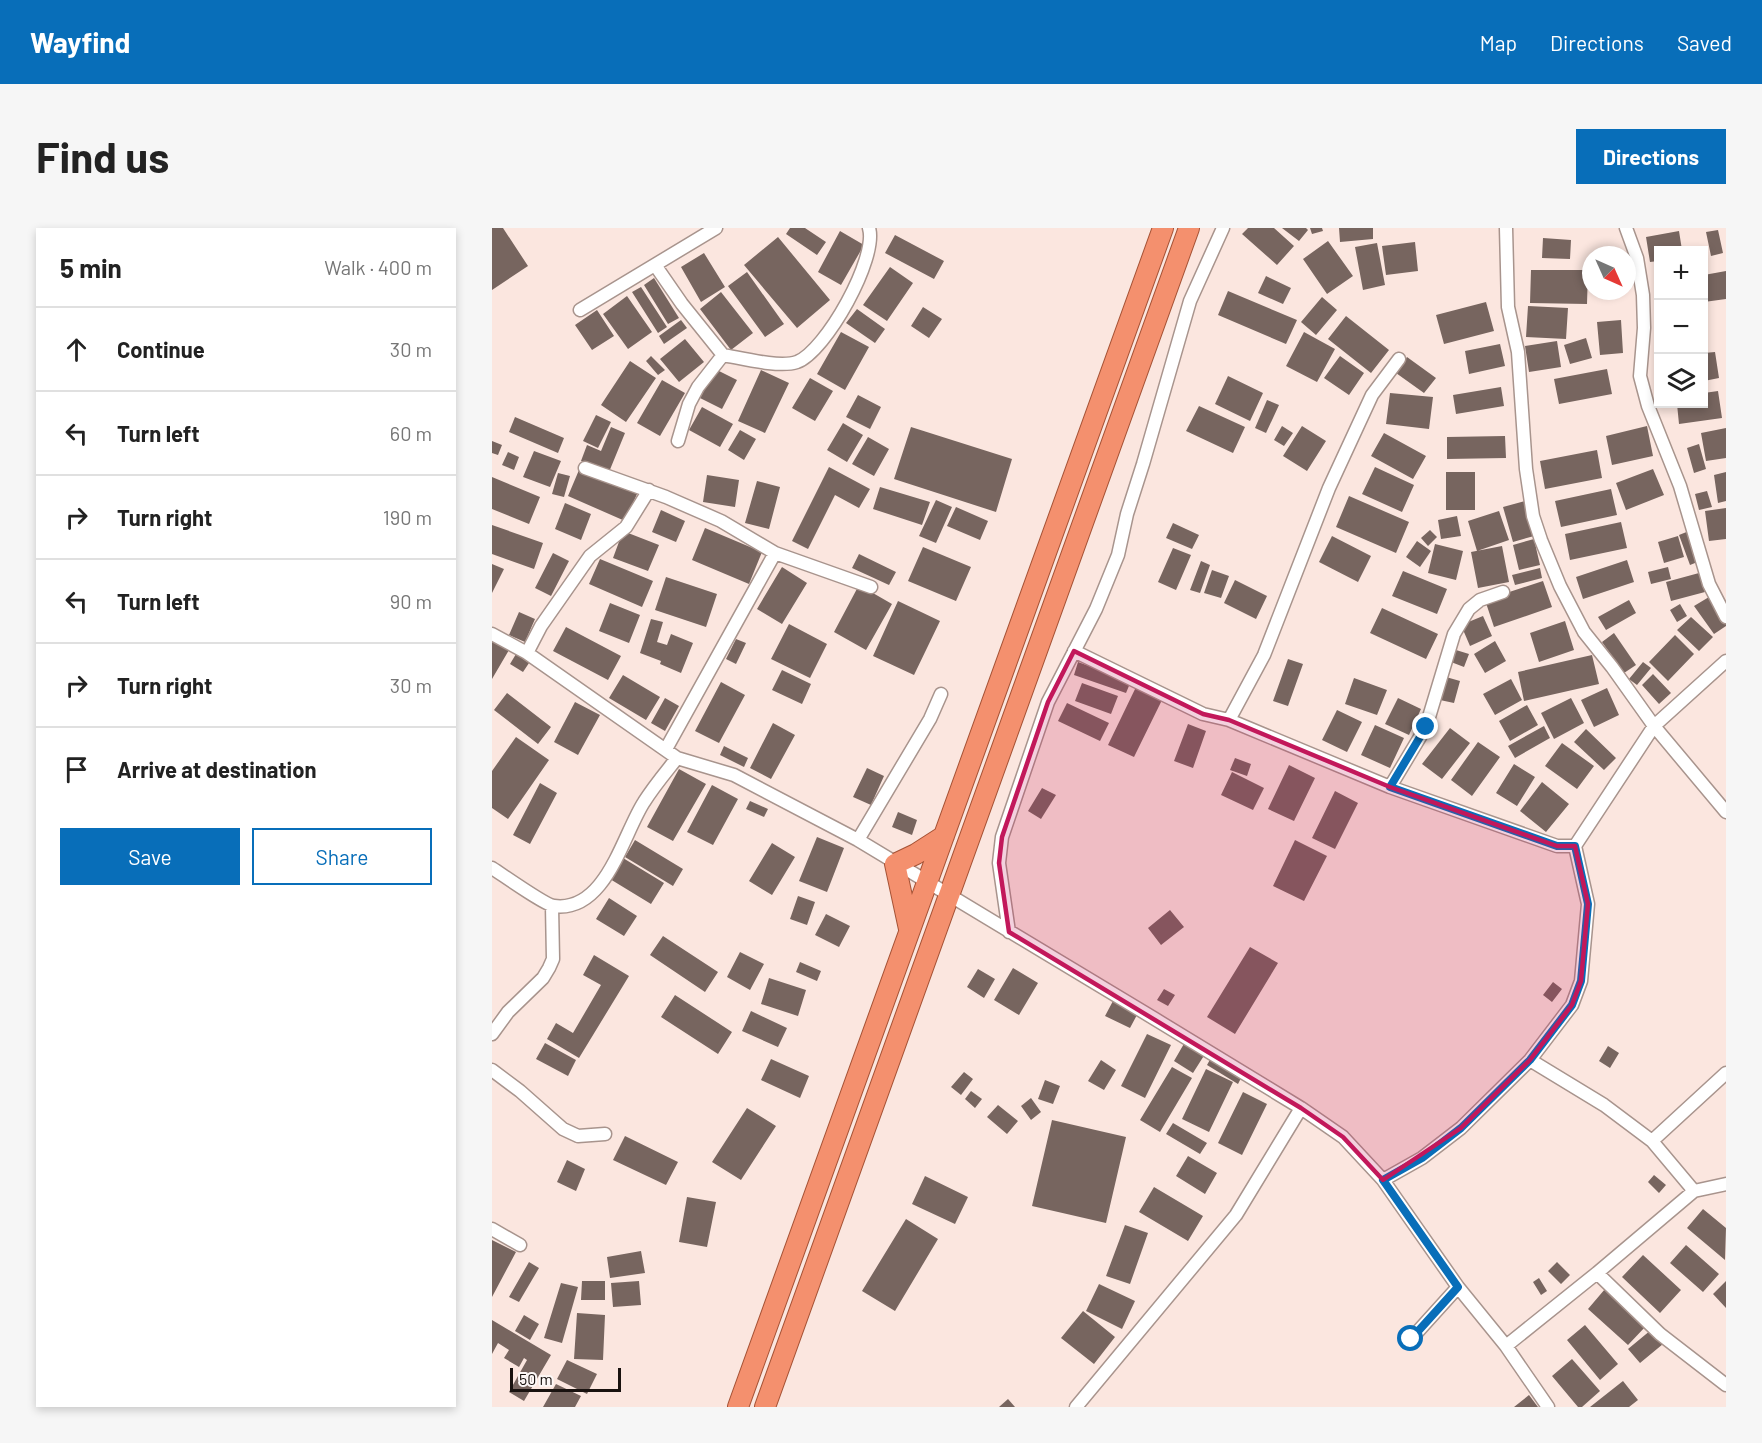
<!DOCTYPE html>
<html lang="en">
<head>
<meta charset="utf-8">
<style>
  body { margin:0; font-family:Barlow,sans-serif; background:#f6f6f6; color:#222 }
  .controls { position:absolute; right:18px; top:18px; display:grid; overflow:hidden; border-radius:0px; box-shadow:0 3px 9px #0003 }
  .controls button { width:54px; height:54px; display:grid; place-items:center; padding:0; border:0; border-bottom:2px solid #e0e0e0; background:#fff; color:#222; font:30px sans-serif }
  .compass { position:absolute; left:1090px; top:18px; width:54px; height:54px; border-radius:50%; background:#fff; box-shadow:0 3px 9px #0003; rotate:135deg }
  .scale { position:absolute; left:18px; bottom:15px; width:111px; box-sizing:border-box; padding-left:6px; border:3px solid #19120f; border-top:0; font-size:16px; line-height:21px; white-space:nowrap; color:#19120f; -webkit-text-stroke:4px #fcf7f6; paint-order:stroke }
  .stop { position:absolute; width:18px; height:18px; margin:-14px; border:4px solid #086eb9; border-radius:50%; background:#fff }
  .stop.end { background:#086eb9; border-color:#fff; box-shadow:0 2px 6px #0008 }
  .list { margin:0; padding:0; list-style:none }
  h2 { display:flex; justify-content:space-between; align-items:center; height:78px; margin:0; padding:0 24px; font-size:26px }
  h2 small { font-size:20px; font-weight:400; color:#767676 }
  .list li { display:grid; grid-template-columns:39px 1fr auto; gap:18px; align-items:center; box-sizing:border-box; height:84px; padding:0 24px; border-top:2px solid #e0e0e0 }
  .list b { display:block; font-size:22px; white-space:nowrap }
  .list em { font-size:20px; font-style:normal; color:#767676 }
  .actions { display:flex; gap:12px; padding:18px 24px }
  .actions a { flex:1; padding:14px 0; border:2px solid #086eb9; border-radius:0px; text-align:center; font-size:21px; color:#086eb9 }
  .actions .main { background:#086eb9; color:#fff }
  .icon { flex:none; width:33px; height:33px; fill:none; stroke:currentColor; stroke-width:2; stroke-linecap:round; stroke-linejoin:round }
  .map { position:relative; flex:none; width:1234px; height:1179px; overflow:hidden; border-radius:0px }
  header { display:flex; align-items:center; gap:36px; box-sizing:border-box; height:84px; padding:0 30px; background:#086eb9; color:#fff }
  header strong { font-size:28px }
  nav { display:flex; gap:33px; margin-inline-start:auto; font-size:21px }
  .intro { display:flex; align-items:center; justify-content:space-between; box-sizing:border-box; height:144px; padding:0 36px }
  h1 { margin:0; font-size:42px }
  .button { padding:15px 27px; border-radius:0px; background:#086eb9; color:#fff; font-size:21px; font-weight:700 }
  main { display:flex; gap:36px; padding:0 36px }
  aside { flex:1; background:#fff; border-radius:0px; box-shadow:0 3px 9px #0003 }
  .map>svg:first-child { display:block }
</style>
</head>
<body>
<header>
<strong>Wayfind</strong>
<nav><a>Map</a><a>Directions</a><a>Saved</a></nav>
</header>
<div class="intro"><h1>Find us</h1><a class="button">Directions</a></div>
<main>
<aside>
<h2>5 min<small>Walk · 400 m</small></h2>
<ul class="list">
<li><svg class="icon" aria-label="ahead" viewBox="0 0 24 24"><path d="M12 20V5M6 11l6-6 6 6"/></svg><div><b>Continue</b></div><em>30 m</em></li>
<li><svg class="icon" aria-label="left" viewBox="0 0 24 24"><path d="M17 20v-9H6M10 6l-5 5 5 5"/></svg><div><b>Turn left</b></div><em>60 m</em></li>
<li><svg class="icon" aria-label="right" viewBox="0 0 24 24"><path d="M7 20v-9h11M14 6l5 5-5 5"/></svg><div><b>Turn right</b></div><em>190 m</em></li>
<li><svg class="icon" aria-label="left" viewBox="0 0 24 24"><path d="M17 20v-9H6M10 6l-5 5 5 5"/></svg><div><b>Turn left</b></div><em>90 m</em></li>
<li><svg class="icon" aria-label="right" viewBox="0 0 24 24"><path d="M7 20v-9h11M14 6l5 5-5 5"/></svg><div><b>Turn right</b></div><em>30 m</em></li>
<li><svg class="icon" aria-label="arrive" viewBox="0 0 24 24"><path d="M6 21V4h12l-3 4 3 4H6"/></svg><div><b>Arrive at destination</b></div></li>
</ul>
<div class="actions"><a class="main">Save</a><a>Share</a></div>
</aside>
<div class="map">
<svg width="1234" height="1179" viewBox="0 0 1234 1179">
  <rect width="100%" height="100%" fill="#fbe6df"/>
  <path fill="#77655f" d="M0 0H11L36 38 0 62Z
    M298 0H313L334 14 325 27 294 6Z
    M756 0H782L802 18 785 37 750 6Z
    M790 0H814L816 2 807 13Z
    M818 0H830L831 3 820 6Z
    M847 0H881V11L848 14Z
    M1226 2 1231 25 1219 28 1214 4Z
    M348 3 372 17 349 57 326 44Z
    M1187 3 1190 22H1166V33L1158 34 1154 9Z
    M403 7 452 33 442 51 393 25Z
    M286 9 338 72 305 100 252 37Z
    M1051 10 1079 12 1078 31 1050 30Z
    M836 13 861 48 835 66 811 31Z
    M923 14 926 43 894 47 890 18Z
    M885 15 893 57 871 62 863 19Z
    M212 25 233 59 209 74 189 39Z
    M398 39 421 55 395 93 371 77Z
    M1039 42H1096L1095 76 1038 75Z
    M1234 43V71L1212 74V47Z
    M255 44 292 96 273 109 236 58Z
    M774 48 799 60 791 76 766 65Z
    M162 50 187 90 176 96 152 57Z
    M149 59 175 99 166 105 140 64Z
    M736 63 805 92 794 116 726 87Z
    M229 64 261 105 239 122 208 81Z
    M135 68 160 104 136 121 111 86Z
    M830 69 845 82 824 107 809 94Z
    M994 74 1002 103 952 116 944 87Z
    M1036 78 1076 80 1074 111 1034 109Z
    M431 79 450 91 437 110 419 98Z
    M365 81 393 101 383 115 354 95Z
    M105 82 122 108 100 122 83 97Z
    M854 88 897 122 879 145 836 111Z
    M189 92 195 100 172 116 167 108Z
    M1129 92 1131 125 1108 127 1105 94Z
    M349 104 377 119 353 162 325 146Z
    M812 104 843 121 825 154 794 138Z
    M1094 110 1100 130 1078 136 1072 117Z
    M193 111 212 134 187 154 168 131Z
    M1065 113 1069 139 1037 144 1033 118Z
    M1008 116 1013 138 977 146 973 123Z
    M1223 124 1227 150 1212 153V125Z
    M159 128 173 142 166 147 154 133Z
    M848 128 872 145 857 167 832 150Z
    M915 129 944 150 932 165 904 145Z
    M138 133 164 150 134 194 109 177Z
    M223 141 245 152 230 181 208 170Z
    M1115 141 1120 166 1067 176 1062 151Z
    M269 142 297 155 273 205 246 193Z
    M736 148 771 165 758 193 723 176Z
    M318 150 341 163 323 193 300 180Z
    M170 152 193 165 168 208 145 195Z
    M1009 159 1012 178 964 186 961 167Z
    M1226 163 1230 190 1187 196 1185 176H1212V165Z
    M898 165 941 169 937 201 894 196Z
    M366 167 389 179 378 201 354 189Z
    M775 172 787 177 774 205 763 200Z
    M707 178 753 199 741 225 694 203Z
    M210 179 241 196 228 219 197 202Z
    M104 187 119 194 106 220 91 213Z
    M23 189 72 210 66 225 17 204Z
    M351 195 371 207 355 234 335 222Z
    M790 198 801 205 792 218 782 212Z
    M810 198 834 213 815 243 791 228Z
    M1155 198 1161 228 1120 237 1114 208Z
    M119 199 133 205 117 244 89 233 95 217 109 223Z
    M419 199 520 231 504 284 402 251Z
    M1234 200V230L1214 233 1209 205Z
    M248 202 264 211 252 232 236 222Z
    M892 205 934 228 921 251 879 228Z
    M1013 208 1014 230 955 231V209Z
    M376 209 397 221 382 248 360 236Z
    M0 213 10 217 6 227 0 225Z
    M1207 216 1214 241 1202 245 1195 220Z
    M1105 222 1110 250 1053 261 1048 233Z
    M42 223 69 233 58 259 31 249Z
    M16 224 27 229 22 242 10 237Z
    M337 239 378 261 367 280 343 267 316 321 300 313Z
    M883 239 922 257 910 284 870 266Z
    M1161 241 1172 267 1134 282 1124 255Z
    M87 242 145 266 133 293 76 268Z
    M954 244H983V282H954Z
    M1234 244V273L1226 275 1222 247Z
    M66 245 78 248 72 269 60 266Z
    M215 247 247 252 243 279 211 274Z
    M0 249 48 269 37 296 0 281Z
    M265 253 288 259 277 301 253 295Z
    M388 259 438 274 430 297 381 281Z
    M1119 261 1125 287 1069 299 1063 273Z
    M1215 263 1220 279 1207 282 1203 266Z
    M857 268 917 294 904 325 844 299Z
    M444 272 460 279 444 315 427 308Z
    M1033 273 1042 308 1021 314 1011 279Z
    M73 275 99 286 89 312 63 301Z
    M464 279 496 293 488 312 455 298Z
    M1234 280V311L1217 313 1213 283Z
    M169 282 193 293 184 314 160 304Z
    M1007 283 1017 312 985 323 976 293Z
    M965 288 969 308 949 311 946 292Z
    M1129 294 1135 320 1078 332 1073 306Z
    M681 295 707 307 700 321 674 310Z
    M0 297 51 315 42 341 0 326Z
    M213 300 270 324 257 356 200 332Z
    M938 302 945 309 936 318 929 310Z
    M131 303 167 317 156 343 121 330Z
    M1197 303 1208 333 1198 337 1187 307Z
    M840 308 879 328 866 354 827 334Z
    M1186 308 1192 329 1172 335 1166 314Z
    M1042 311 1048 337 1027 342 1021 317Z
    M925 313 939 323 928 339 914 329Z
    M943 316 971 323 964 352 936 345Z
    M1010 318 1017 354 986 360 979 324Z
    M431 319 479 339 464 373 416 353Z
    M681 320 699 327 684 362 666 354Z
    M61 325 77 333 59 368 43 360Z
    M367 326 404 344 397 357 360 340Z
    M108 331 161 353 150 379 97 356Z
    M1135 332 1142 354 1091 371 1084 349Z
    M709 333 718 337 708 365 698 362Z
    M0 336 12 341 0 365Z
    M290 339 315 355 290 396 265 381Z
    M1176 339 1179 351 1159 356 1156 344Z
    M1048 340 1050 350 1023 357 1020 347Z
    M720 342 737 348 729 370 712 365Z
    M911 343 955 361 945 386 900 368Z
    M1207 345 1213 364 1179 373 1174 354Z
    M174 349 225 366 214 399 163 382Z
    M743 352 775 368 764 391 732 375Z
    M1051 353 1060 379 1002 399 993 372Z
    M367 357 400 376 374 422 342 404Z
    M1217 369 1234 394V398L1222 406 1202 378Z
    M1137 372 1144 385 1114 402 1106 389Z
    M406 373 448 393 422 447 381 428Z
    M118 375 148 387 137 415 107 403Z
    M1188 376 1195 388 1185 394 1178 382Z
    M890 380 946 406 934 431 878 405Z
    M27 384 43 391 33 414 17 407Z
    M991 388 1000 408 978 418 969 397Z
    M1199 389 1221 409 1207 423 1185 402Z
    M159 391 171 394 165 414 175 417 179 406 201 415 189 445 168 436 169 433 148 425Z
    M1073 393 1082 422 1047 434 1038 405Z
    M297 396 335 416 318 450 279 431Z
    M74 399 129 428 116 452 61 423Z
    M1122 405 1144 437 1132 445 1110 414Z
    M1183 407 1202 426 1176 453 1157 434Z
    M244 411 254 415 244 436 234 431Z
    M0 412 17 422 0 451Z
    M1003 413 1014 433 993 445 982 426Z
    M964 422 977 426 972 439 959 434Z
    M24 426 37 435 31 444 18 436Z
    M1100 427 1107 456 1032 473 1026 444Z
    M796 431 811 436 796 478 781 473Z
    M586 434 639 453 634 465 582 447Z
    M1151 434 1159 440 1145 457 1137 451Z
    M290 442 319 456 310 476 280 462Z
    M1161 446 1179 465 1167 476 1150 457Z
    M131 447 168 469 154 492 117 470Z
    M954 449 968 453 962 475 948 472Z
    M862 450 895 462 885 487 853 476Z
    M1019 451 1030 472 1003 487 991 466Z
    M229 454 253 467 227 515 203 503Z
    M590 455 626 468 619 486 583 473Z
    M644 459 670 472 642 529 616 517Z
    M1115 460 1127 487 1102 499 1089 472Z
    M15 465 59 499 46 516 2 482Z
    M173 470 187 478 173 503 159 495Z
    M906 470 929 481 917 507 893 496Z
    M1079 470 1092 495 1062 511 1049 485Z
    M83 474 108 487 86 527 62 514Z
    M575 475 617 495 608 513 566 493Z
    M1035 477 1046 497 1018 513 1007 493Z
    M845 482 870 494 855 524 830 512Z
    M281 495 303 507 279 551 258 540Z
    M696 496 714 503 701 540 682 533Z
    M883 497 912 510 898 540 869 527Z
    M1052 498 1058 510 1023 530 1016 518Z
    M958 500 978 515 950 551 930 536Z
    M1094 501 1124 530 1112 542 1082 514Z
    M24 509 57 532 16 591 0 580V543Z
    M986 514 1008 529 980 568 959 552Z
    M1070 515 1102 538 1085 561 1053 538Z
    M232 518 256 530 252 539 228 527Z
    M743 530 759 536 755 548 738 542Z
    M1022 536 1043 549 1025 578 1004 565Z
    M797 537 823 550 802 593 776 581Z
    M375 540 392 548 379 577 361 569Z
    M187 541 214 556 181 613 155 599Z
    M740 544 772 560 761 582 729 567Z
    M1050 554 1077 576 1054 604 1028 583Z
    M48 555 65 565 38 616 21 607Z
    M220 557 246 571 221 617 195 604Z
    M550 560 564 567 549 591 536 583Z
    M843 563 866 575 843 621 820 610Z
    M258 573 276 581 272 589 254 581Z
    M406 584 425 592 420 607 400 599Z
    M325 609 352 620 335 664 307 653Z
    M143 612 191 641 181 658 133 629Z
    M803 612 835 628 812 673 781 658Z
    M280 615 303 629 280 667 257 653Z
    M131 630 172 655 159 676 118 651Z
    M306 668 323 674 315 697 298 691Z
    M117 670 145 688 132 708 104 691Z
    M678 682 692 699 669 717 656 700Z
    M334 686 358 698 347 719 323 707Z
    M171 708 226 744 213 764 158 727Z
    M758 719 786 735 743 806 715 789Z
    M248 724 272 736 258 762 235 749Z
    M102 727 137 748 87 830 55 811 64 795 81 805 109 757 91 747Z
    M308 734 329 743 325 753 304 744Z
    M521 740 546 755 527 787 502 772Z
    M486 741 503 751 492 770 475 759Z
    M277 750 314 762 306 788 269 776Z
    M1061 754 1070 761 1060 774 1051 767Z
    M672 761 683 767 676 778 665 772Z
    M183 767 240 804 226 826 169 789Z
    M621 773 646 785 638 800 613 788Z
    M259 783 295 800 286 819 250 803Z
    M655 806 679 817 653 870 629 858Z
    M693 814 713 826 701 845 682 833Z
    M53 815 84 832 76 848 44 831Z
    M1116 818 1127 825 1118 840 1107 833Z
    M720 828 751 846 746 856 715 837Z
    M279 831 317 848 308 870 269 852Z
    M609 832 624 842 612 862 596 853Z
    M680 839 700 850 668 904 648 892Z
    M714 841 741 854 717 904 690 891Z
    M472 844 481 851 469 867 459 859Z
    M553 852 568 858 561 876 546 871Z
    M479 863 490 871 483 880 473 871Z
    M751 864 775 876 750 927 726 915Z
    M539 870 549 884 539 892 529 878Z
    M506 877 526 893 515 906 495 889Z
    M255 880 284 898 249 952 220 934Z
    M560 892 634 909 614 995 540 978Z
    M681 895 715 915 708 926 674 906Z
    M133 908 186 934 174 957 121 932Z
    M696 928 725 945 713 966 684 948Z
    M75 932 93 941 84 963 65 954Z
    M1162 947 1174 957 1167 965 1156 954Z
    M433 948 476 969 463 996 420 976Z
    M662 959 711 988 696 1013 647 984Z
    M195 969 224 974 215 1019 187 1014Z
    M1211 981 1234 1000 1233 1032 1195 1000Z
    M414 991 446 1011 403 1083 370 1063Z
    M633 997 656 1005 638 1056 614 1048Z
    M0 1012 24 1024 0 1069Z
    M1194 1017 1227 1046 1211 1064 1178 1035Z
    M149 1023 153 1045 118 1050 115 1029Z
    M1151 1027 1189 1062 1168 1085 1130 1049Z
    M37 1034 47 1040 27 1074 17 1069Z
    M1065 1034 1078 1047 1069 1056 1056 1043Z
    M1047 1050 1055 1063 1049 1067 1041 1054Z
    M90 1053H113V1072H89Z
    M147 1053 149 1077 121 1079 119 1055Z
    M1234 1053V1080L1221 1066Z
    M69 1055 86 1059 70 1115 52 1110Z
    M607 1056 643 1073 630 1101 594 1083Z
    M1113 1061 1154 1098 1136 1117 1096 1081Z
    M591 1083 623 1109 602 1136 569 1110Z
    M85 1085 113 1087 111 1132 82 1131Z
    M32 1087 47 1096 38 1112 23 1103Z
    M0 1092 59 1127 32 1173 17 1164 35 1132 32 1130 27 1139 12 1130 17 1122 6 1115 0 1126Z
    M1093 1097 1126 1136 1108 1152 1075 1112Z
    M1159 1102 1171 1116 1148 1135 1136 1121Z
    M1080 1131 1108 1163 1090 1179H1086L1060 1148Z
    M75 1132 105 1146 95 1166 65 1151Z
    M1131 1153 1146 1172 1137 1179H1098Z
    M64 1156 89 1168 83 1179H51Z
    M1037 1167 1046 1179H1022Z
    M516 1171 523 1179H507Z"/>
  <g fill="none" stroke-linecap="round" stroke-linejoin="round">
    <g stroke="#a8948d" stroke-width="15">
      <path id="minor" d="M1014 0 1016 79 1026 124 1034 241 1041 288 1049 312 1068 358 1092 404 1120 439 1162 498 1234 584
        M1134 0 1145 30 1151 67 1152 100 1148 148 1156 178 1188 258 1217 356 1234 389
        M163 37 190 76 231 127C249 130 287 140 305 134 334 123 386 30 377 0
        M88 82 224 0
        M186 213 197 176 206 159 231 127
        M93 240 174 269 229 293 283 325 379 359
        M0 406 35 425 185 530 242 547 366 612 663 791 809 880 851 909 891 952 966 1059 1014 1118 1056 1179
        M582 423 711 486 737 492 898 559 1065 618H1083L1162 498 1234 433
        M35 425 49 398 98 328 134 299 157 262
        M737 492 772 427 837 260 880 167 907 131
        M174 521 283 325
        M898 559 934 499 962 406 977 381 988 372 1011 364
        M366 612 438 491 449 466
        M0 640C11 647 53 677 62 678 114 685 131 606 152 574 162 558 174 544 185 530
        M517 704 507 635 510 609 556 474 604 381 626 327 635 286 651 236 698 73 731 0
        M0 806 16 784 51 750 57 740 61 731 60 678
        M1038 832 1112 877 1160 913 1202 963
        M0 842 28 863 71 901 86 908 113 906
        M1160 913 1234 845
        M891 952 930 930 969 900 1038 832 1080 777 1089 753 1096 676 1083 618
        M0 1001 28 1017
        M1105 1045 1168 1106 1234 1157
        M919 1111 966 1059
        M1014 1118 1105 1045 1202 963 1234 956
        M584 1179 744 987 809 880"/>
    </g>
    <g stroke="#a55235" stroke-width="22">
      <path id="trunk" d="M417 701 403 636 424 626 452 608
        M246 1179 671 0
        M273 1179 697 0"/>
    </g>
    <use href="#minor" stroke="#fff" stroke-width="12"/>
    <use href="#trunk" stroke="#f4906e" stroke-width="20"/>
  </g>
  <g fill="none" stroke-linecap="round" stroke-linejoin="round">
    <path stroke="#086eb9" stroke-width="8" d="M919 1111 966 1059 891 952 930 930 969 900 1038 832 1080 777 1089 753 1096 676 1083 618H1065L898 559 934 499"/>
  </g>
  <path fill="#c2185b" fill-opacity="0.2" stroke="#c2185b" stroke-width="4.5" stroke-linejoin="round" d="M582 423 711 486 737 492 898 559 1065 618H1083L1096 676 1089 753 1080 777 1038 832 969 900 891 952 851 909 809 880 517 704 507 635 510 609 556 474Z"/>
</svg>
<div class="controls">
<button>+</button>
<button>−</button>
<button><svg class="icon" aria-label="layers" viewBox="0 0 24 24"><path d="M12 4l9 5-9 5-9-5zM3 14l9 5 9-5"/></svg></button>
</div>
<svg class="compass" viewBox="-18 -18 36 36"><path d="M0-13l5 13h-10z" fill="#e53935"/><path d="M0 13l5-13h-10z" fill="#767676"/></svg>
<div class="scale">50 m</div>
<div class="stop" style="left:919px;top:1111px"></div>
<div class="stop end" style="left:934px;top:499px"></div>
</div>
</main>
</body>
</html>
